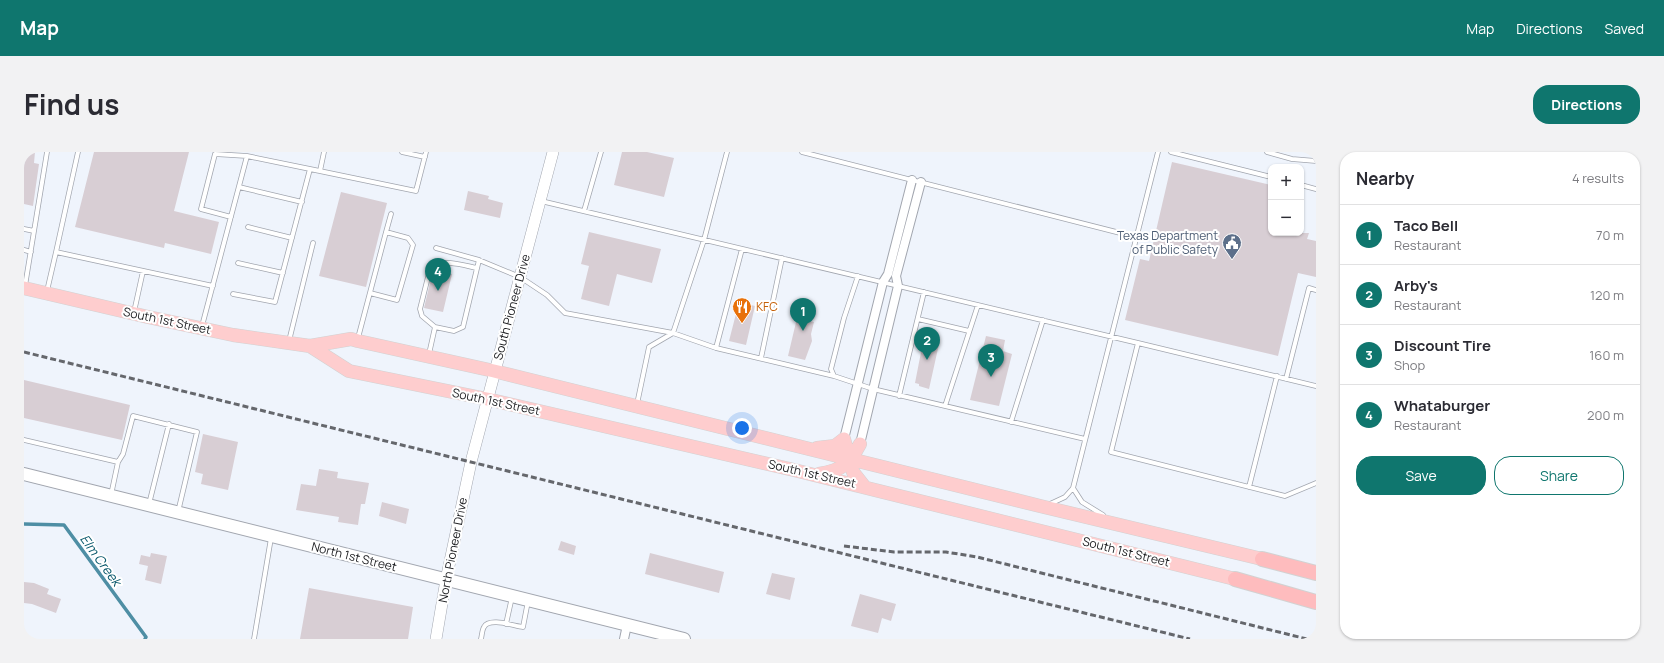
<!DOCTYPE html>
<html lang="en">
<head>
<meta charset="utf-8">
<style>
  body { margin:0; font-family:Manrope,sans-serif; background:#f2f2f3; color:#2b2b33 }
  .controls { position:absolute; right:12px; top:12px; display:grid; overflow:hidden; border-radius:8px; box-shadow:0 1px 3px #0004 }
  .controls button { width:36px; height:36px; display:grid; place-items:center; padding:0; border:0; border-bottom:1px solid #e1e1e2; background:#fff; color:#2b2b33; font:20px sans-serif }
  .you { position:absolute; left:718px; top:276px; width:14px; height:14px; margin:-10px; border:3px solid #fff; border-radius:50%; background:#1a73e8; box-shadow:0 0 0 6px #1a73e833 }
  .badge { display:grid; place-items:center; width:26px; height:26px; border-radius:50%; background:#0f766e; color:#fff; font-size:13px; font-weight:700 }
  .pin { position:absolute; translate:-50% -33px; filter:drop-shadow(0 1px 2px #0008) }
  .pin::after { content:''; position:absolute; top:21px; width:14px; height:12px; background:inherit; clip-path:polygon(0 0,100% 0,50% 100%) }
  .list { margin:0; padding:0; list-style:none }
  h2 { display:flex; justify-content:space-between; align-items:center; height:52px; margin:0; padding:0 16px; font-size:17px }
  h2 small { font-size:13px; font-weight:400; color:#7c7c81 }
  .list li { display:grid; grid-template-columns:26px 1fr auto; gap:12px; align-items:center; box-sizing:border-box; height:60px; padding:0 16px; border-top:1px solid #e1e1e2 }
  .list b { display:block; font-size:15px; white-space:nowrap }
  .list p { margin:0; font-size:13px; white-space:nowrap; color:#7c7c81 }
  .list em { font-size:13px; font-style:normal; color:#7c7c81 }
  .actions { display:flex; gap:8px; padding:12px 16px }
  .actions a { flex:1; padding:9px 0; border:1px solid #0f766e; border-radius:16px; text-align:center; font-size:14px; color:#0f766e }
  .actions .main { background:#0f766e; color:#fff }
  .map { position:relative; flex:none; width:1292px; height:487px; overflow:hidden; border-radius:16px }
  header { display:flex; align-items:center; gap:24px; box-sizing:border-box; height:56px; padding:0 20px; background:#0f766e; color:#fff }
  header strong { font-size:19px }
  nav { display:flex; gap:22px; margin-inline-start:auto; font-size:14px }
  .intro { display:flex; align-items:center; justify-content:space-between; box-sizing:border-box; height:96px; padding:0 24px }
  h1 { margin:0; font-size:28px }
  .button { padding:10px 18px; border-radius:16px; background:#0f766e; color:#fff; font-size:14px; font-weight:700 }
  main { display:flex; gap:24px; padding:0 24px }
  aside { flex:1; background:#fff; border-radius:16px; box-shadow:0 1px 3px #0004 }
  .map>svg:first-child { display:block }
</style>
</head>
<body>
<header>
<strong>Map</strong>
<nav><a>Map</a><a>Directions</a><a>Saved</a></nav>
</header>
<div class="intro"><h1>Find us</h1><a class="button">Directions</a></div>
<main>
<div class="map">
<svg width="1292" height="487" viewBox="0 0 1292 487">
  <rect width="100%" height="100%" fill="#eff4fc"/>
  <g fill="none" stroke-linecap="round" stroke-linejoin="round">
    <path stroke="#4e8ea4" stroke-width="3.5" d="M0 372 40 373 122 485 121 487"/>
  </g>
  <path fill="#d8ced4" d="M0 0H11L10 11 15 12 9 54 0 52Z
    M70 0H165L150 59 195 70 187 102 141 91 140 96 51 75Z
    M598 0H623L650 6 640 45 590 33Z
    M1148 10 1247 33V81H1285L1283 87 1292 89V125L1274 121 1254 204 1101 168 1116 107 1125 109Z
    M444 39 465 44 464 47 479 51 476 66 440 58Z
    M317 40 363 51 342 135 295 124Z
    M565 80 637 97 628 131 593 122 585 154 557 147 565 114 557 112Z
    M409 118 428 122 419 160 400 156Z
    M715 150 731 154 722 193 705 189Z
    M773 166 790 170 787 182 788 189 781 208 764 204Z
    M962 184 981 188 979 199 988 202 975 254 946 248Z
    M906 190 915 192 905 237 895 234V232L891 231 898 195 905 197Z
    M0 228 106 253 98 288 0 266Z
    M179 282 214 290 204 338 177 332 179 322 171 320Z
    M295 317 314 320 313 326 345 331 341 352H337L334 373 314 370 315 365 272 358 277 332 292 334Z
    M358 350 385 357 382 372 355 364Z
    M537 389 552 394 550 403 534 398Z
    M127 401 143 404 137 432 121 428 124 414 115 412 117 403 126 405Z
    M626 401 700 420 695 441 621 422Z
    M748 421 771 426 766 448 742 442Z
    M0 430 10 431 25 437 23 442 37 447 32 461 8 452 0 451Z
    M285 436 389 455 384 487H276Z
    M836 442 872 452 867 469 858 466 854 481 827 474Z"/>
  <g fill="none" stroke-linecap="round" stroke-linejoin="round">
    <g stroke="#a2a6af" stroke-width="5.5">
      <path id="service" d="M378 0 401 5
        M778 0 1112 85
        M1147 0 1247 25
        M1243 0 1268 7 1292 9
        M286 17 392 39 402 0
        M296 19 300 0
        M1277 33 1292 37
        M215 35 278 50
        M517 49 1114 191
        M560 59 577 0
        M207 65 177 57 191 2 223 4
        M224 75 268 86
        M0 77 10 79
        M362 80 367 62
        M412 96 455 108
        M0 98 7 100
        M32 100 54 0
        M214 111 259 121
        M834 124 820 166 807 217 810 224 849 237 1061 287
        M1 134 23 0
        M23 139 32 100 189 134
        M110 160 119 119
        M894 167 945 179
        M178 174 223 4 286 17 251 150 209 142
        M411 175 398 164 396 157 407 113C422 108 438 113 453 116
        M334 186 362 80 384 86 389 93 373 148 346 141
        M265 189 289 91
        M692 196 718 97
        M405 202 411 175 430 179 439 175 455 108 496 125 523 143 541 161 649 181 692 196 810 224
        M737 206 758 106
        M1262 227 1285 136 1292 138
        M1292 234 1114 191 1087 300 1261 344 1292 331
        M875 244 900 140
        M613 252 625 195 649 181 680 88 703 0
        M921 254 954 153
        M987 270 1019 168
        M0 288 94 310 87 343
        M94 310 99 302 109 264 173 280 154 360
        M1225 335 1253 224
        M1049 336 1058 350 1079 363
        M125 352 145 272
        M1026 352 1041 345 1049 336 1134 0
        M482 472 488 445
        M230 487 247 386
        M457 487C458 483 458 478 460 475 465 465 490 474 499 475L504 449"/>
    </g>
    <g stroke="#a2a6af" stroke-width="10">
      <path id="minor" d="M820 287 859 130 864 122 888 28
        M836 292 874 134 872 124 897 30
        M600 487 603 473"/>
    </g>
    <g stroke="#a2a6af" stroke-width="12">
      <path id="tertiary" d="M412 487 422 428 447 310 529 0"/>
    </g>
    <g stroke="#a2a6af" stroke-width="14">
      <path id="secondary" d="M0 322 660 487"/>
    </g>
    <g stroke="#d2d2d2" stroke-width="14">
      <path id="primary" d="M0 136 124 165 209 183 286 194 327 187 334 189 470 219 1016 354 1238 407
        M286 194 325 219 463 247 770 318 1211 427
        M793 296 811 294 820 287 829 320 840 334
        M795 322C818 318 825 313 836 292"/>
    </g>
    <g stroke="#d2d2d2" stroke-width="16">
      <path id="trunk" d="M1238 407 1292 421
        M1211 427 1292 450"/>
    </g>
    <use href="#service" stroke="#fff" stroke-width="4"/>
    <use href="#minor" stroke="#fff" stroke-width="8"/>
    <use href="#tertiary" stroke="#fff" stroke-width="11"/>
    <use href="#secondary" stroke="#fff" stroke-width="12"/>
    <use href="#primary" stroke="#fecdce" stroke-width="13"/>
    <use href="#trunk" stroke="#febcbe" stroke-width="14"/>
    <path stroke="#65676c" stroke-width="3" stroke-dasharray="6 3" stroke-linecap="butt" d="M0 200 1166 487
      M820 394 870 400H922L953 405 1283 487"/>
  </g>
  <defs>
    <g id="civic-pin" transform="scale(1)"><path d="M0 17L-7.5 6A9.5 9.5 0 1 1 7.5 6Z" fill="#5c6f8a" stroke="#fff"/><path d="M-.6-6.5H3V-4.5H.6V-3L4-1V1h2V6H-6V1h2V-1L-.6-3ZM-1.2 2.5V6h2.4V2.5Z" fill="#fff"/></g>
    <g id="restaurant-pin" transform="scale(1)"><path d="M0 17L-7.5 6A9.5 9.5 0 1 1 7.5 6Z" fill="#e8710a" stroke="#fff"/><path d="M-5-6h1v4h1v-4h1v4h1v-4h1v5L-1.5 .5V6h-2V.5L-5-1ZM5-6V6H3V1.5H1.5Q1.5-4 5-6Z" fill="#fff"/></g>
  </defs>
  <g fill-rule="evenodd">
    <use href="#civic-pin" x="1208" y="91"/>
    <use href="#restaurant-pin" x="718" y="155"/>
  </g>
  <g text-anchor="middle" stroke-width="4" stroke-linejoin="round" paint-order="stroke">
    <g font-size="12" fill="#4e5e75" stroke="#fff" text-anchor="end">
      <text x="1194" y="88">Texas Department<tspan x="1194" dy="14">of Public Safety</tspan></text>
    </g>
    <g font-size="12" fill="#1c1d20" stroke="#fff">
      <text transform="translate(488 155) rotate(-75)" y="4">South Pioneer Drive</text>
      <text transform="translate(143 169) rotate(12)" y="4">South 1st Street</text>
      <text transform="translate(472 250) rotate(12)" y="4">South 1st Street</text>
      <text transform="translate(788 322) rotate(13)" y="4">South 1st Street</text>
      <text transform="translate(429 398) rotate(-79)" y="4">North Pioneer Drive</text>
      <text transform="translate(1102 400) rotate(14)" y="4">South 1st Street</text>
      <text transform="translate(330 405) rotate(14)" y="4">North 1st Street</text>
    </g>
    <g font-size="12" fill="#c56008" stroke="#fff" text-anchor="start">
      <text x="732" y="159">KFC</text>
    </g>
    <g font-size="13" font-style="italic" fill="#06566a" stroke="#fff">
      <text transform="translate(77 408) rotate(54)" y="5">Elm Creek</text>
    </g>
  </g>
</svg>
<div class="controls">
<button>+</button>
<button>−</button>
</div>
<div class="you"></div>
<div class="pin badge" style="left:779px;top:179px">1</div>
<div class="pin badge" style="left:903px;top:208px">2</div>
<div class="pin badge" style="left:967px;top:225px">3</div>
<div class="pin badge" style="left:414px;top:139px">4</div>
</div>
<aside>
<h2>Nearby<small>4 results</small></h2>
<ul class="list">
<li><span class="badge">1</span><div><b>Taco Bell</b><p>Restaurant</p></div><em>70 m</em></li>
<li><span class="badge">2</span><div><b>Arby's</b><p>Restaurant</p></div><em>120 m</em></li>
<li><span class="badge">3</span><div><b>Discount Tire</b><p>Shop</p></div><em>160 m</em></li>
<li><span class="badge">4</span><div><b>Whataburger</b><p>Restaurant</p></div><em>200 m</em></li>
</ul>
<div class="actions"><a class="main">Save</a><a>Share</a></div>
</aside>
</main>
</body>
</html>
